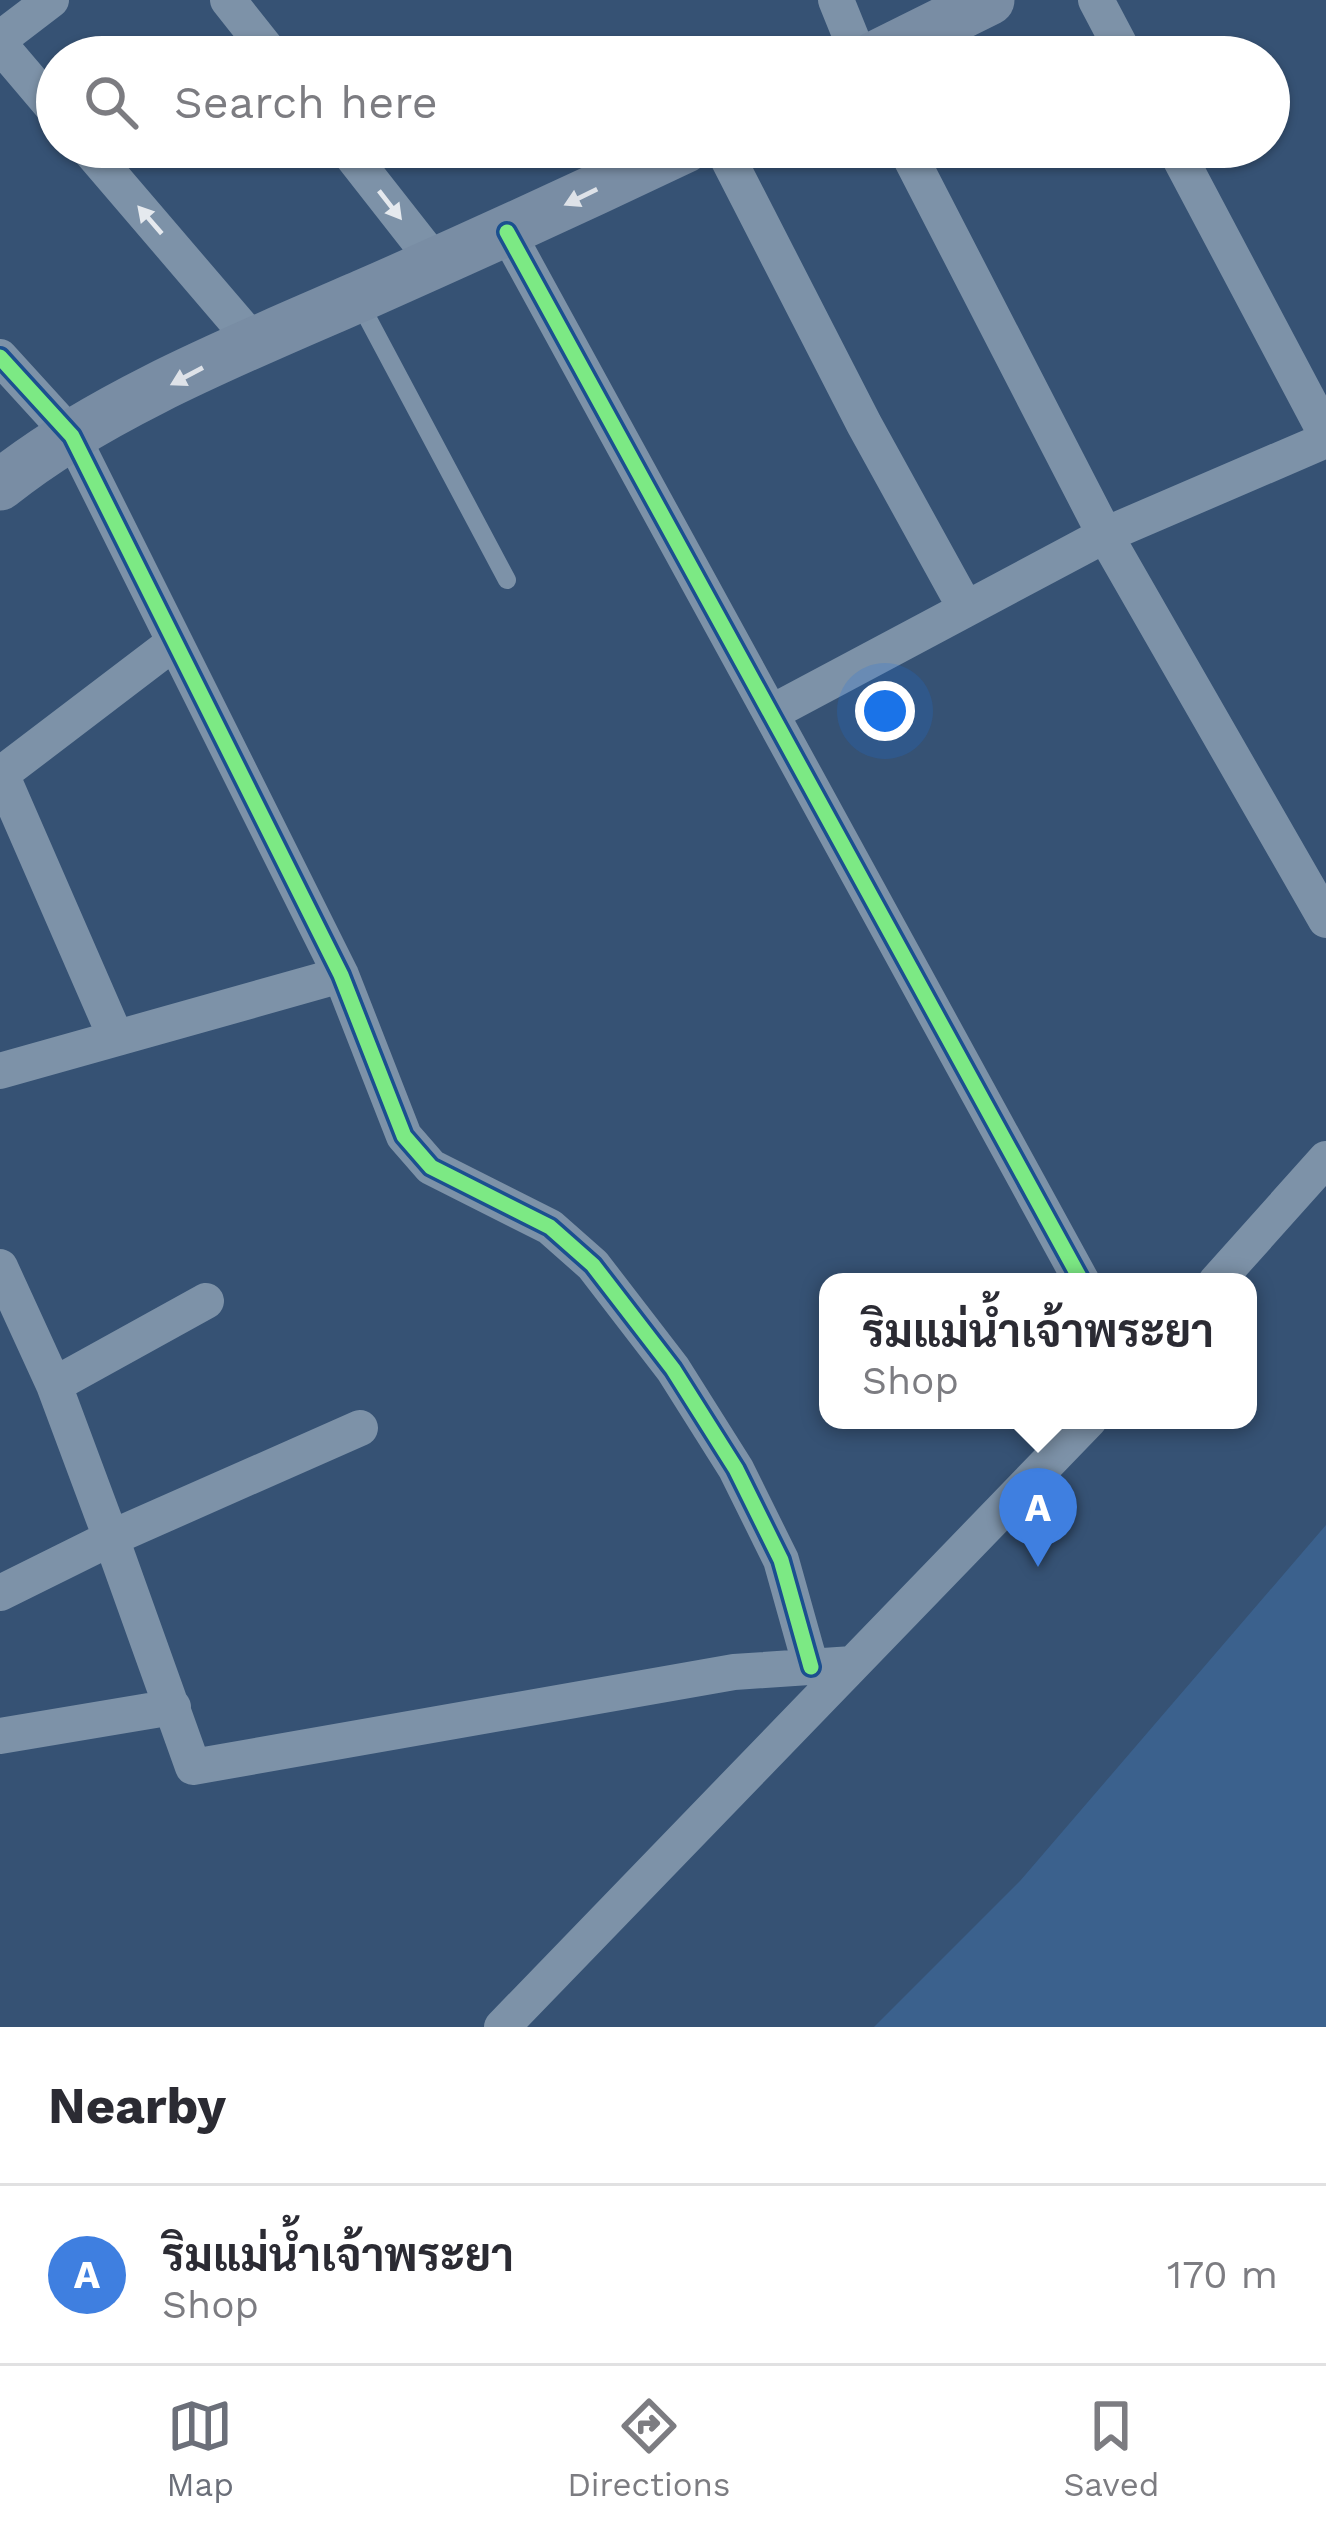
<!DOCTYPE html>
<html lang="en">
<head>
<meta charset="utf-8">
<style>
  body { margin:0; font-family:"Work Sans",Sarabun,sans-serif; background:#f2f2f3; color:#2b2b33 }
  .you { position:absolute; left:885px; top:711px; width:42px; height:42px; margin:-30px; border:9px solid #fff; border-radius:50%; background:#1a73e8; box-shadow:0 0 0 18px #1a73e833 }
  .badge { display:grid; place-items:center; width:78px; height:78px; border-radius:50%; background:#6b6f79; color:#fff; font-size:39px; font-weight:700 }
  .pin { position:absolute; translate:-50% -99px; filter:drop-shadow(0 3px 6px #0008) }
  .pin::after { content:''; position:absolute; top:63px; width:42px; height:36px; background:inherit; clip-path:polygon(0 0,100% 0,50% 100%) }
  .popup { position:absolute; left:819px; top:1273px; width:438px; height:156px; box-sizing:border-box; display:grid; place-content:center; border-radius:24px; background:#fff; filter:drop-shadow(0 3px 9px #0005); font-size:39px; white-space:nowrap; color:#7c7c81 }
  .popup b { font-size:45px; color:#2b2b33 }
  .popup::after { content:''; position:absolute; left:50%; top:100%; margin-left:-24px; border:24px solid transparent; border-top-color:#fff }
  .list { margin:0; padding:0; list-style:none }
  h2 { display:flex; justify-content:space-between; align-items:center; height:156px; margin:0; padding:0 48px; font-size:51px }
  h2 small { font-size:39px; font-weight:400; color:#7c7c81 }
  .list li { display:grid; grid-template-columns:78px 1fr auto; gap:36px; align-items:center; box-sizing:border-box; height:180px; padding:0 48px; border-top:3px solid #e1e1e2 }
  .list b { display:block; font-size:45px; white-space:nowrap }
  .list p { margin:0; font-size:39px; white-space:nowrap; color:#7c7c81 }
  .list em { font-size:39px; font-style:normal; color:#7c7c81 }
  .icon { flex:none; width:66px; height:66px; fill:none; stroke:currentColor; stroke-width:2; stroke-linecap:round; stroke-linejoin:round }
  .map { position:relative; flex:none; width:1326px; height:2027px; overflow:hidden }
  .search { position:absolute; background:#fff; box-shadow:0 3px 9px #0004; left:36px; right:36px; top:36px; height:132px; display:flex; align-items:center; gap:30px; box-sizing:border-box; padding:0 42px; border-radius:66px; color:#7c7c81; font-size:45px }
  .sheet { height:336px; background:#fff }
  nav { display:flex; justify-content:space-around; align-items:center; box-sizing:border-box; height:168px; border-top:3px solid #e1e1e2; background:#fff; font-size:33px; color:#7c7c81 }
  nav a { display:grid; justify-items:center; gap:6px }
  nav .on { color:#6b6f79 }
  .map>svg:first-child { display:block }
</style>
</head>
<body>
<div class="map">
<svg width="1326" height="2027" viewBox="0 0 1326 2027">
  <rect width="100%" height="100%" fill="#365274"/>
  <path fill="#3b618d" d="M1326 1525V2027H874L1020 1881Z"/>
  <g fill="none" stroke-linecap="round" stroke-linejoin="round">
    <path stroke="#7d92a8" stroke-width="18" d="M359 302 507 580"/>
    <path stroke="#7d92a8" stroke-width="36" d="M228 0 273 57
      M836 0 859 57
      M1096 0 1126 57
      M0 39 51 0
      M0 45 57 112
      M87 147 253 341
      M345 147 436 263
      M722 147 864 424 966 609
      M905 147 1105 535 1326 920
      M1174 147 1326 434
      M507 232 1082 1282
      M0 357 72 436 341 975 404 1136 431 1167 550 1227 593 1265 673 1369 736 1469 781 1560 811 1667
      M771 713 1105 535 1326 440
      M1 774 116 1038
      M0 775 172 644
      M0 1071 341 975
      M0 1267 54 1385 111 1538 0 1593
      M1216 1282 1326 1159
      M54 1385 206 1301
      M360 1428 111 1538 193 1767 734 1672 853 1664
      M0 1736 173 1707
      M502 2027 1089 1420"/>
    <path stroke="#798da4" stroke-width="51" d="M874 57 989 0
      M0 485C99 405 246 346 363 295 472 247 579 198 686 147"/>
    <g stroke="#1b4f8f" stroke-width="22">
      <path id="cycleway" d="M507 232 1082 1282
        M0 357 72 436 341 975 404 1136 431 1167 550 1227 593 1265 673 1369 736 1469 781 1560 811 1667"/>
    </g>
    <use href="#cycleway" stroke="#7ce984" stroke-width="15"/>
  </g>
  <defs><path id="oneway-solid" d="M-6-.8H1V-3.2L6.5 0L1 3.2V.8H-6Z" transform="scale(3)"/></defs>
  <g fill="#dee2e8">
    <use href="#oneway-solid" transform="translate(581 197) rotate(154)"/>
    <use href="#oneway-solid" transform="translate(187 376) rotate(152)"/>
  </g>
  <g fill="#e5e9ee">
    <use href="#oneway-solid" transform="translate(390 205) rotate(52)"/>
    <use href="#oneway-solid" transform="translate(150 220) rotate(-131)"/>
  </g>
</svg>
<div class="you"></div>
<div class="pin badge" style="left:1038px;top:1567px;background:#3f7fe0">A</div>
<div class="popup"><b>ริมแม่น้ำเจ้าพระยา</b>Shop</div>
<div class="search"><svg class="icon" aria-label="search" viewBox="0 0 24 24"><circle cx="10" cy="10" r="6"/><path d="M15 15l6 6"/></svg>Search here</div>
</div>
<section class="sheet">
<h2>Nearby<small></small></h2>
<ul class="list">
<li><span class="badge" style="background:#3f7fe0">A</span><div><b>ริมแม่น้ำเจ้าพระยา</b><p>Shop</p></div><em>170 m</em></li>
</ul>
</section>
<nav>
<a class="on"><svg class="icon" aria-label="map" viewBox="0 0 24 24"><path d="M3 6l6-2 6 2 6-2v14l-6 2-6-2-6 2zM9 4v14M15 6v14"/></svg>Map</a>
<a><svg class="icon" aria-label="directions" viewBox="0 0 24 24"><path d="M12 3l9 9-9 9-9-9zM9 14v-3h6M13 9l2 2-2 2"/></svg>Directions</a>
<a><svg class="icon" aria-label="saved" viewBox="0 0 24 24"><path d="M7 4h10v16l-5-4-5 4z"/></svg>Saved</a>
</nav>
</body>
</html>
